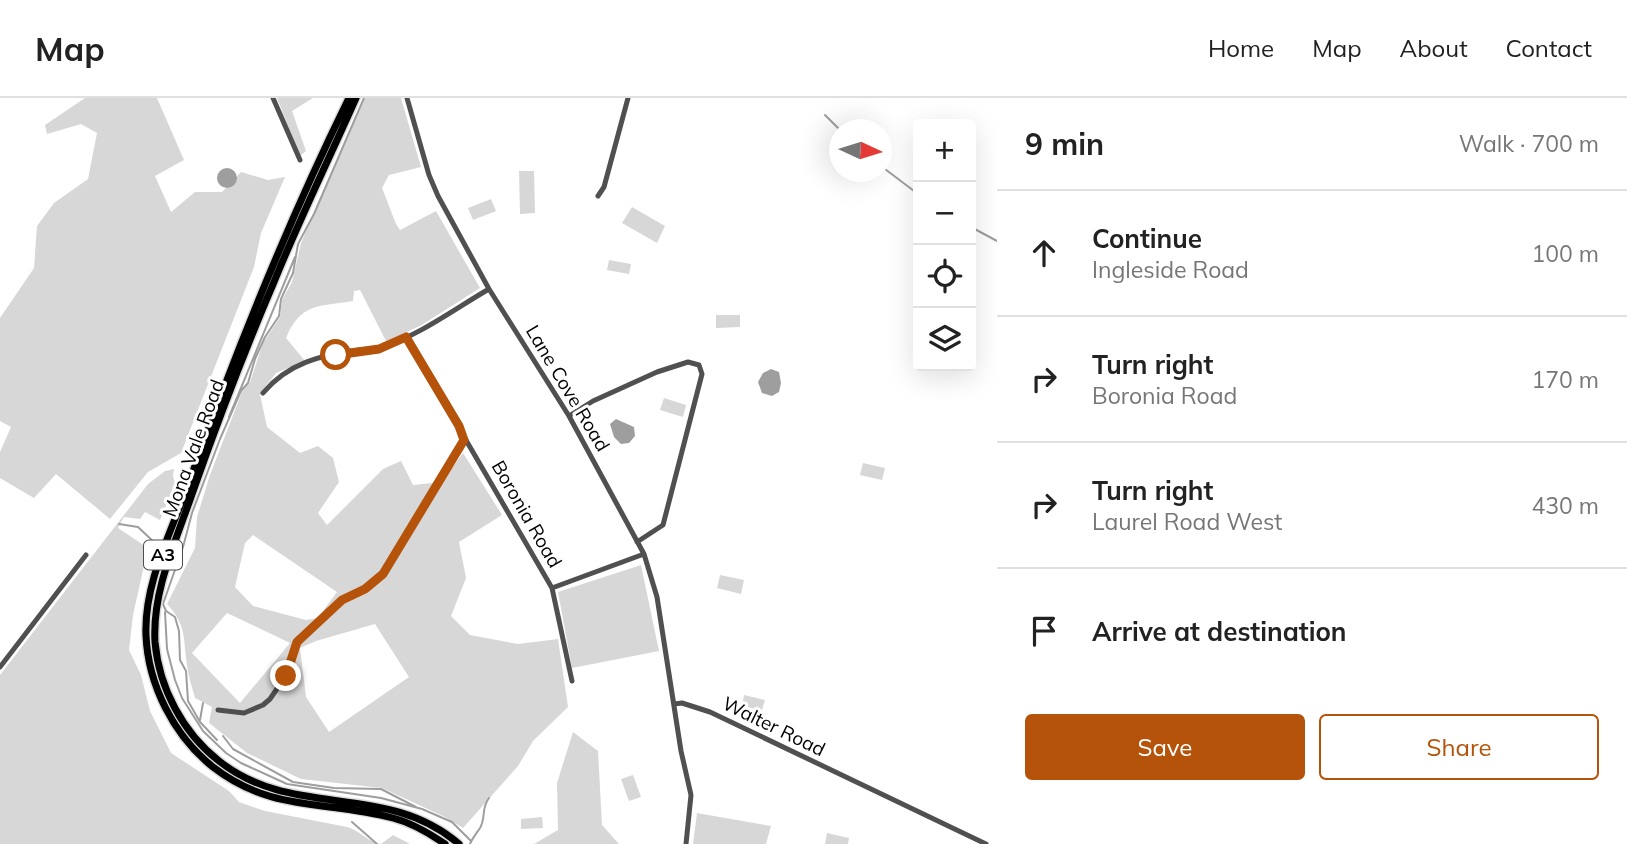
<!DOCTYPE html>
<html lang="en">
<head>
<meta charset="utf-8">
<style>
  body { margin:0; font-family:Mulish,sans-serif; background:#f6f6f6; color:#222 }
  .controls { position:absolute; right:21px; top:21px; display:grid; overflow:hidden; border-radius:7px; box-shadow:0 7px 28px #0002 }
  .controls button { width:63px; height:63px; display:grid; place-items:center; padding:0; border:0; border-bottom:2px solid #e0e0e0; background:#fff; color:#222; font:35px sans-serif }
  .compass { position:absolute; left:829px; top:21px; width:63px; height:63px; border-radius:50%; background:#fff; box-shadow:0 7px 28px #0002; rotate:94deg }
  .stop { position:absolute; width:21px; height:21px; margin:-16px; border:5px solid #b45309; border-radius:50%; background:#fff }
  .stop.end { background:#b45309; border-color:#fff; box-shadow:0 2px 7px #0008 }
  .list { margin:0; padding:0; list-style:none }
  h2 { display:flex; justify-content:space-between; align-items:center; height:91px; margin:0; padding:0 28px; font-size:30px }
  h2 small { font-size:23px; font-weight:400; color:#767676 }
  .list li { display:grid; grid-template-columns:46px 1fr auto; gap:21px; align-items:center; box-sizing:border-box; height:126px; padding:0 28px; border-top:2px solid #e0e0e0 }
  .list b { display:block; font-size:26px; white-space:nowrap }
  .list p { margin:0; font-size:23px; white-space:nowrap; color:#767676 }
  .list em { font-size:23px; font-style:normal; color:#767676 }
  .actions { display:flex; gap:14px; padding:21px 28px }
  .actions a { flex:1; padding:16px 0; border:2px solid #b45309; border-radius:7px; text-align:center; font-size:24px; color:#b45309 }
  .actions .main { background:#b45309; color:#fff }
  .icon { flex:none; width:38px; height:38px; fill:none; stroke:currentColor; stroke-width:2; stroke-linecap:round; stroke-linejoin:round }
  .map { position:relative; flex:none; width:997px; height:746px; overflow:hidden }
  header { display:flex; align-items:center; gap:42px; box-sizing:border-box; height:98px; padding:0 35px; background:#fff; border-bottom:2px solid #e0e0e0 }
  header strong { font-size:33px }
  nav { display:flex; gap:38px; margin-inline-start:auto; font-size:24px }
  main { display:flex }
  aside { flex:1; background:#fff }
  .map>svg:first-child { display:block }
</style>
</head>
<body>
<header>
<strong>Map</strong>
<nav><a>Home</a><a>Map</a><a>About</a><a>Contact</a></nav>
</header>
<main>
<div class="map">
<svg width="997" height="746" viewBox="0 0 997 746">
  <rect width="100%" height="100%" fill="#fff"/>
  <path fill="#d7d7d7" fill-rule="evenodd" d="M85 0H157L184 62 155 78 171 114 195 94H222L241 74 268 82 285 79 261 135 254 169 181 355 148 374 110 421 56 376 34 400 0 380V354L11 329 0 323V220L34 170 37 128 54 105 88 81 97 35 81 26 47 36 45 27Z
    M277 0H313L292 13 306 53 300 58Z
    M365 0H401L421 69 389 77 382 90 396 126 400 132 436 113 480 190 420 228 386 243 360 192 354 193 353 203C319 209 301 204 286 240L305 263 276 275 260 296 267 329 300 355 318 348 333 360 339 384 318 415 327 427 383 371 401 363 413 387 442 384 463 355 502 417 459 444 466 480 451 518 470 537 518 546 558 541 568 609 533 643 518 668 463 730 445 719 382 690 301 681 247 655 209 625 212 609 195 600C192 589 188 578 187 567 183 540 187 528 167 506L195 450 197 419 210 377 242 294 250 284 263 245 280 219 282 202 292 184 301 145ZM253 437 337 494 318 520 306 522 253 508 235 489 245 445ZM227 515 290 545 240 605 192 555ZM375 526 409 579 329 634 306 599 300 550 316 543Z
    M519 73H534L535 115 520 116Z
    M491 101 496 113 473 122 468 110Z
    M632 109 665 128 657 145 622 125Z
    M609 162 631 166 629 176 607 172Z
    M716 217H740V229L716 230Z
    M664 300 686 307 683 319 660 312Z
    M863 365 885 370 882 382 860 377Z
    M174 371 173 378 175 385 160 422 145 414 140 421 124 419 118 430 148 450 133 517 129 552 141 577 150 613 171 655 229 693 239 704 265 713 347 729C361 733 367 744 381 746L393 737 410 746H0V577L148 386 165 373Z
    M641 467 659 553 572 570 558 494Z
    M720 477 744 482 741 496 717 490Z
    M744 597 765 602 762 612 742 608Z
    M573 634 598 653 602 727 619 746H534L558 732 557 685Z
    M633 677 641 699 629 703 621 681Z
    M697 715 771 728 766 746H693Z
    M542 719 543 730 521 731V721Z
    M827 735 849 740 848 746H825Z"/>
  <path fill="#9e9e9e" d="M217 80a10 10 0 1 1 20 0a10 10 0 1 1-20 0Z
    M771 271 779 274 781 285 779 294 772 298 762 295 758 284 763 275Z
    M616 321 634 329 635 338 629 345 621 346 614 339 610 326Z"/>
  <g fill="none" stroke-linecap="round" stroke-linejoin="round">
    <path stroke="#9e9e9e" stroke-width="2" d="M825 17 840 32
      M881 68 918 96
      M971 129 997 143
      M229 319 295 159
      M119 426 138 429 157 447
      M165 514 167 551 175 582 182 600 203 633 226 655 241 665 287 686 381 700 422 711 452 724 471 743
      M200 622 203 605
      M223 638 233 651 293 684 334 690 381 691 416 709
      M217 642 200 624 188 603 186 573 180 562 179 533 175 519 166 513 163 506 183 449 192 415 220 341 241 293 248 285 255 261 265 239 279 218 281 201 293 175 298 146 314 116 364 0
      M352 724 377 746
      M470 746C473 739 476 736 480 730 486 720 481 710 489 700"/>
    <g stroke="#dbdbdb" stroke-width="10">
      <path id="highway" d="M349 0C287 126 234 258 187 390 170 437 144 486 146 537 148 587 174 638 213 669 272 715 328 702 393 720 412 725 429 735 445 746
        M356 0C329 61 299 122 274 184 244 254 217 325 192 396 176 443 152 493 155 544 159 590 183 635 219 663 293 722 386 683 459 746"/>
    </g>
    <path stroke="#505050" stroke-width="5" d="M273 0 300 62
      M407 0 429 77 438 98 489 191 569 318 644 456 657 499 681 653 691 697 686 746
      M598 98 604 89 628 0
      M406 239 552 490 572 583
      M263 295C288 265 321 257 359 252 366 251 373 252 380 250 417 239 456 210 489 191
      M569 318 593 303 657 274 688 264 699 267 702 276 663 427 637 444
      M552 490 644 456
      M0 569 86 457
      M674 606 682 605 710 614 986 746
      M218 612 244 615 263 607 270 601 289 573 297 544 342 502 365 491 382 476 464 342"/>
    <use href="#highway" stroke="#000" stroke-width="7"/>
  </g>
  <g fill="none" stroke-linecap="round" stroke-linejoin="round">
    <path stroke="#b45309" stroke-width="9" d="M286 578 297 544 342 502 365 491 383 476 464 342 459 328 406 239 379 251 336 257"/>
  </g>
  <g text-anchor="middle" stroke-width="6" stroke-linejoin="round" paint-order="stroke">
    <rect fill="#fff" stroke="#4c4c4c" stroke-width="2" x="144" y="442.5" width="38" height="29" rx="5"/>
    <g font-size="18" font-weight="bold" fill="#000">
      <text x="163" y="463">A3</text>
    </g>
    <g font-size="19" fill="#000" stroke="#fff">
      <text transform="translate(568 290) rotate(59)" y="7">Lane Cove Road</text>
      <text transform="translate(193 350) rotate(-70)" y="7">Mona Vale Road</text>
      <text transform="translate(527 416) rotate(60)" y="7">Boronia Road</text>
      <text transform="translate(774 628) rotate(26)" y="7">Walter Road</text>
    </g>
  </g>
</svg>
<div class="controls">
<button>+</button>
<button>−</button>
<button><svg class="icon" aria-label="locate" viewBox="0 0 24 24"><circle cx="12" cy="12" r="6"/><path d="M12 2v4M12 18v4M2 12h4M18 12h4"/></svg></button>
<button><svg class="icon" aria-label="layers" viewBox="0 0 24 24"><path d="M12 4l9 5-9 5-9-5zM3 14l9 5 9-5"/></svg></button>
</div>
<svg class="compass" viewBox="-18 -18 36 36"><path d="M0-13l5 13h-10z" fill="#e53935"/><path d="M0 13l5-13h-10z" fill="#767676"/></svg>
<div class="stop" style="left:336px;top:257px"></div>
<div class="stop end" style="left:286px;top:578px"></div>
</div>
<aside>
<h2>9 min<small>Walk · 700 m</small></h2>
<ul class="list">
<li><svg class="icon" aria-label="ahead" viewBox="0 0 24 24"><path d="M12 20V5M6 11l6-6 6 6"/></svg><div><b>Continue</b><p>Ingleside Road</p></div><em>100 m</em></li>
<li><svg class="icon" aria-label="right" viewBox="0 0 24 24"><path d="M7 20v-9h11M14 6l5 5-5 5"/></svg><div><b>Turn right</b><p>Boronia Road</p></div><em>170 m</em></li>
<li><svg class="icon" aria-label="right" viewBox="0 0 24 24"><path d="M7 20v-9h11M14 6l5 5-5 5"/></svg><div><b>Turn right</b><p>Laurel Road West</p></div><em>430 m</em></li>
<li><svg class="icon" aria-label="arrive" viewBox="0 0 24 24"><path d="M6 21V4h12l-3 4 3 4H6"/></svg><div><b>Arrive at destination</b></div></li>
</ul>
<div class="actions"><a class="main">Save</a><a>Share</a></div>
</aside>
</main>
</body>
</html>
